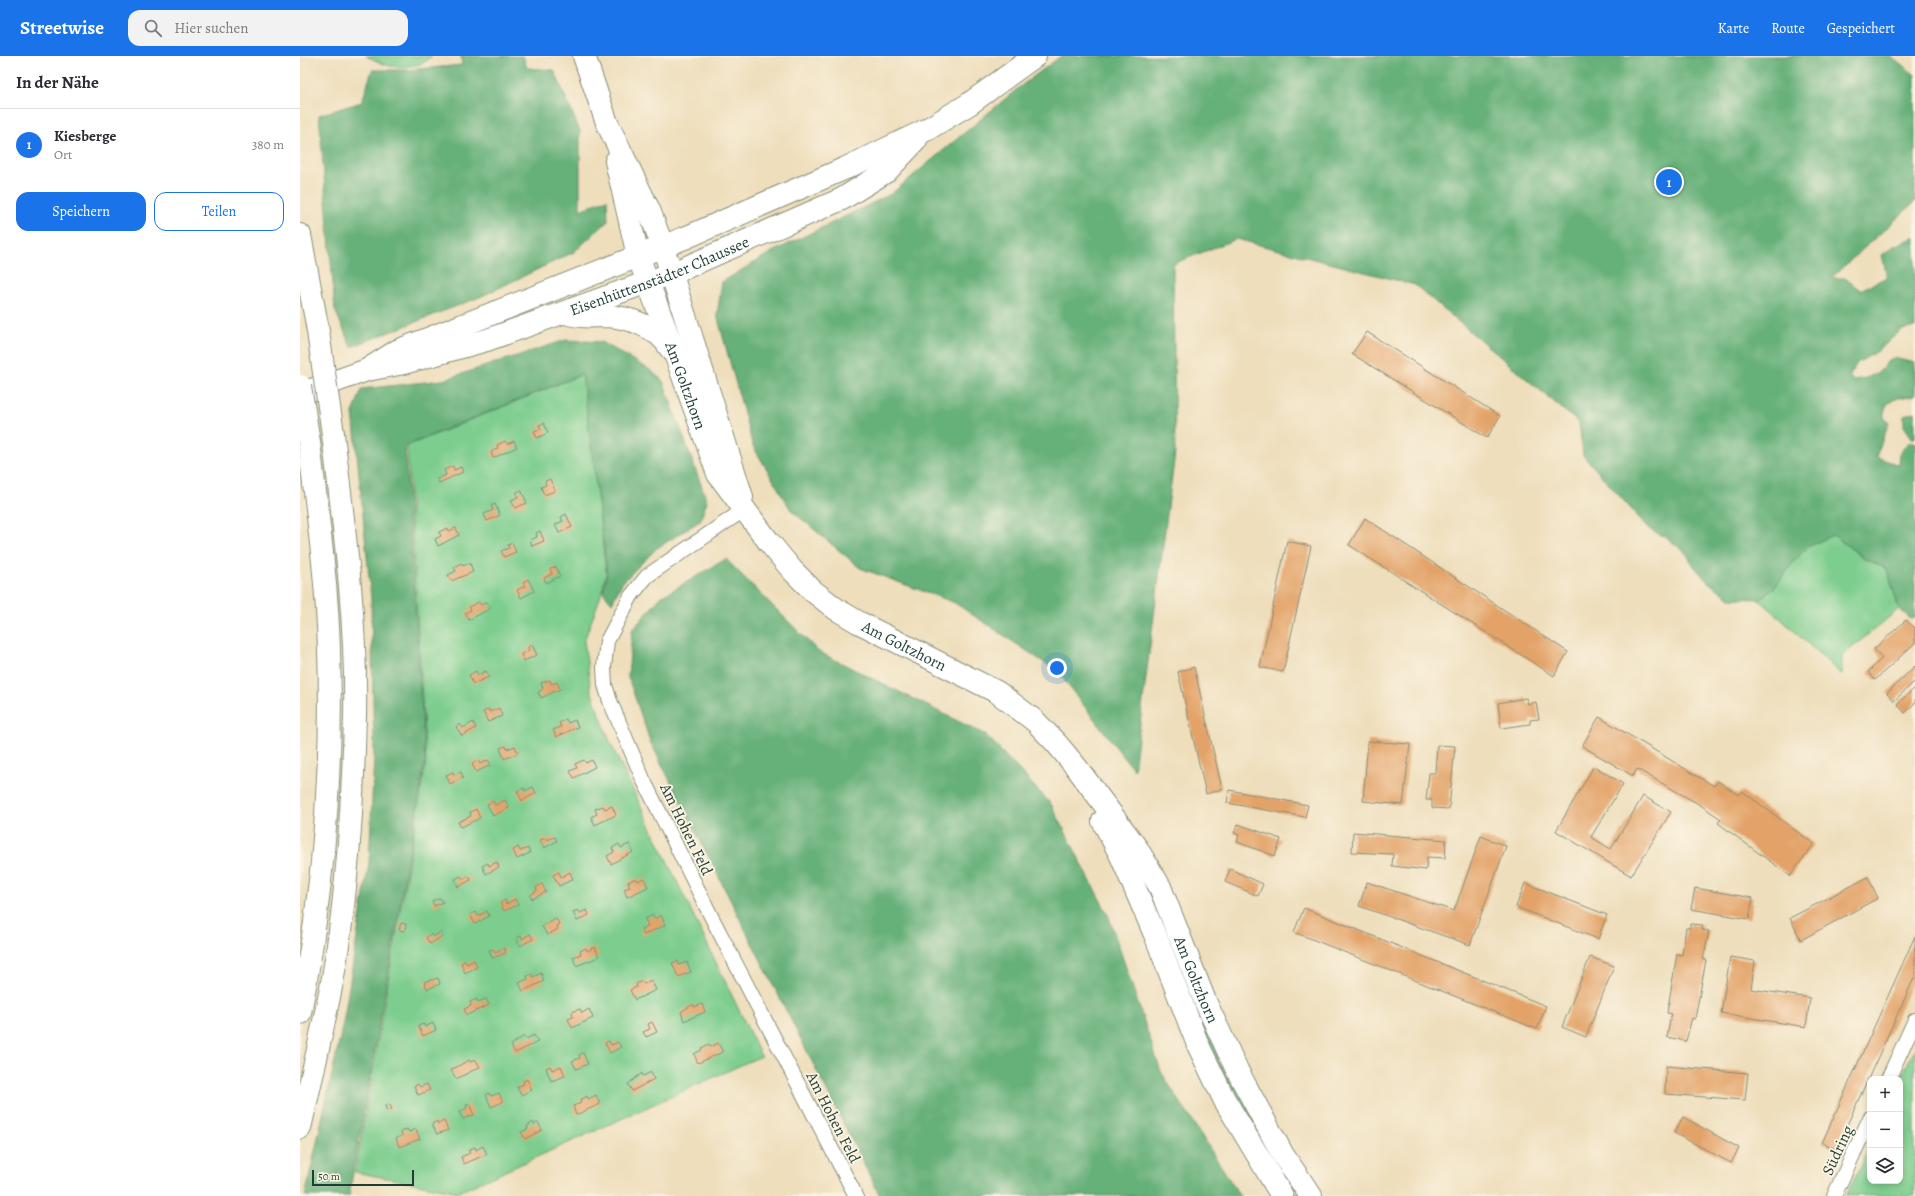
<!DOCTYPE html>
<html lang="de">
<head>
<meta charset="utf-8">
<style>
  body { margin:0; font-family:Alegreya,serif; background:#f2f2f3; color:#2b2b33 }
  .controls { position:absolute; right:12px; bottom:12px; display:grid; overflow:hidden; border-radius:8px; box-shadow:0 2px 6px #0003 }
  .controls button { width:36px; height:36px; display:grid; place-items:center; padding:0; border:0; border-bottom:1px solid #e1e1e2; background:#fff; color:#2b2b33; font:20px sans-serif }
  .scale { position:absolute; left:12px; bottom:10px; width:102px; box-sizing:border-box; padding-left:4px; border:2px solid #1f3d34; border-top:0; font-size:11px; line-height:14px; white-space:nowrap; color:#1f3d34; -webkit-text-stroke:3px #fcf5e5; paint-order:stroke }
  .you { position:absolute; left:757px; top:612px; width:14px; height:14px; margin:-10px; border:3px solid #fff; border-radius:50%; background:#1a73e8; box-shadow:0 0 0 6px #1a73e833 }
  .badge { display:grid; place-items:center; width:26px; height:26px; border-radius:50%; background:#1a73e8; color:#fff; font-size:13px; font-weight:700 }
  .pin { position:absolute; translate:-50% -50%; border:2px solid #fff; box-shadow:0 1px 4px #0006 }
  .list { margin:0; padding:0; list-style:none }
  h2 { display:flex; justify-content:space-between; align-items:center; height:52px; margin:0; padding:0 16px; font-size:17px }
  h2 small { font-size:13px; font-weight:400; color:#7c7c81 }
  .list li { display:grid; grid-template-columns:26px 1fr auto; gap:12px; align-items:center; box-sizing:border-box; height:72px; padding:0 16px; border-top:1px solid #e1e1e2 }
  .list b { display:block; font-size:15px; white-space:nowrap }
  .list p { margin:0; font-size:13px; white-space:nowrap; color:#7c7c81 }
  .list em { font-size:13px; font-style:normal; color:#7c7c81 }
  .actions { display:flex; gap:8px; padding:12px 16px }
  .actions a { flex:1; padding:9px 0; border:1px solid #1a73e8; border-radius:12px; text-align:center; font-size:14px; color:#1a73e8 }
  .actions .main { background:#1a73e8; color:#fff }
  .icon { flex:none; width:22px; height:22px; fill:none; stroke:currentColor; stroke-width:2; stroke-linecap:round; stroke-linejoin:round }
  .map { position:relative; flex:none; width:1615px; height:1140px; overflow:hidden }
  header { display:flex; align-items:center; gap:24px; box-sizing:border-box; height:56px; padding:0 20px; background:#1a73e8; color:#fff }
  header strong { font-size:19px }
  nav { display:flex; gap:22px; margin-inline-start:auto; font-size:14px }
  .search { width:280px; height:36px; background:#f2f2f3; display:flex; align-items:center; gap:10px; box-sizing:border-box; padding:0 14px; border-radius:12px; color:#7c7c81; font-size:15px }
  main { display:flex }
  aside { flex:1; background:#fff }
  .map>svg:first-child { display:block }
</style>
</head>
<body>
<header>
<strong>Streetwise</strong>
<div class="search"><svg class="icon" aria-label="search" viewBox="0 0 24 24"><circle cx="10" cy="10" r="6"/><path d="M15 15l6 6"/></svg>Hier suchen</div>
<nav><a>Karte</a><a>Route</a><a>Gespeichert</a></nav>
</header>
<main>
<aside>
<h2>In der Nähe<small></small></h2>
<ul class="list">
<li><span class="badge">1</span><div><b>Kiesberge</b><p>Ort</p></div><em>380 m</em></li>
</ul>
<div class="actions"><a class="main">Speichern</a><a>Teilen</a></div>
</aside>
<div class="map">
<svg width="1615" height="1140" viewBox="0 0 1615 1140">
  <rect width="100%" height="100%" fill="#fcf5e5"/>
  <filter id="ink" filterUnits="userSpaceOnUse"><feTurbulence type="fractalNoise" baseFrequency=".025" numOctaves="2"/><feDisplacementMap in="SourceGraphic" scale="8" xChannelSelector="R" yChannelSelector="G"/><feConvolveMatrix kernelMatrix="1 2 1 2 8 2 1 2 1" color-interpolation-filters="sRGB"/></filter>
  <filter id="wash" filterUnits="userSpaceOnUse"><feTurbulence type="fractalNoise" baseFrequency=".012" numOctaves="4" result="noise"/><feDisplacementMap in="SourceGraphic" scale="16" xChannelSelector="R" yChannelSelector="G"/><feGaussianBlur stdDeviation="0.9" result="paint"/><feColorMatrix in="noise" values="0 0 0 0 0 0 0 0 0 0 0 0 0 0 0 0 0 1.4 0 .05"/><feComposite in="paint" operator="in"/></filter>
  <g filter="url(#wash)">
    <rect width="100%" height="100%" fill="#eedebc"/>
    <path fill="#7dcd8e" stroke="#4e8561" d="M66 0H132C124 11 102 12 90 10 82 8 73 3 66 0Z
      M283 318 306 517 301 539 284 585 291 635 310 686 461 1000 159 1136 55 1116 126 707 107 390Z
      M1533 479 1564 502 1587 513 1599 553 1542 600V619L1459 543 1475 531 1494 505 1509 490Z
      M869 873 1001 1140H995C964 1094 937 1047 913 997 894 958 879 917 862 877Z
      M1615 992V1140H1546L1570 1089V1125H1600V1024Z"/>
    <path fill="#66b079" stroke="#427656" d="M161 0H223L227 12 254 14 280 75V154L307 143 308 165 274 196 180 241 51 291 35 254 19 59 62 46 72 14H109L162 9Z
      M761 0H1591L1615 19V146L1531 222H1545L1560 234 1587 221 1582 199 1594 190 1615 181V271L1601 274 1578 295 1557 307 1549 320 1553 324 1566 322 1578 317 1586 307 1594 302 1615 307V339C1599 342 1583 342 1584 362L1589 366 1576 401 1599 409 1600 396 1608 387H1615V562L1611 563 1599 553 1587 513 1564 502 1533 479 1509 490 1494 505 1475 531 1459 543 1430 542 1407 525 1394 510 1386 497 1367 482 1349 473 1283 399 1279 367 1115 229 936 183 873 208 875 397 834 714 757 615 655 547 560 512 491 454 453 390 417 259 422 226 470 197 591 138 717 33Z
      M266 284 302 286 350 314 363 325 407 445 400 465 357 492 322 527 312 547 303 536 307 517 282 318 105 390 125 706 49 1140H5L43 968 69 807 74 699 71 542 53 357 62 333 143 324Z
      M1615 356V382H1612L1604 370V359Z
      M426 503 519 596 686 679 751 748 809 861 861 1016 940 1140H580L350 685 328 621 332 574 361 541Z"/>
    <g id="blocks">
      <path fill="#e3a368" d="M1067 276 1200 360 1187 382 1052 298Z
        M244 367 248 377 237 382 234 375 241 373 239 369Z
        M205 385 207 388 214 385 217 391 193 402 191 396 198 392 197 389Z
        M153 410 154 414 161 411 163 416 139 427 137 423 146 419 144 414Z
        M250 423 255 435 244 439 241 431 246 429 245 425Z
        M221 434 227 447 215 452 211 444 218 441 216 437Z
        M195 448 200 459 187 465 184 458 193 454 191 450Z
        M266 458 272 471 259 477 255 469 263 465 261 461Z
        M1065 462 1268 596 1254 620 1049 489Z
        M147 472 149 475 156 472 159 479 138 490 135 483 141 480 139 476Z
        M240 475 244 485 232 490 230 484 237 481 236 477Z
        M987 485 1011 490 983 616 960 611Z
        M212 487 216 496 204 501 201 495 209 492 208 489Z
        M162 507 163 510 170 507 173 516 151 525 148 519 156 515 154 511Z
        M256 511 260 520 246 527 244 522 252 518 250 513Z
        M228 523 234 535 221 542 217 534 225 530 223 526Z
        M179 546 181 549 187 546 191 552 169 564 165 557 171 554 169 551Z
        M1606 564 1615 572V587L1575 624 1568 616 1582 602 1574 593Z
        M232 589 237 599 224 605 221 598 229 594 228 591Z
        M1615 610V625L1594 645 1587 637Z
        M894 611 922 733 906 738 878 616Z
        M176 615 178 619 186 615 189 621 173 628 169 619Z
        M250 624 251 628 257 626 260 633 241 642 238 636 243 633 241 627Z
        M1615 632V647L1605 657 1597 648Z
        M1226 642 1228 648 1236 646 1239 663 1230 664V668L1201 672 1198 647Z
        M199 652 202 660 188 666 183 656 189 653 190 656Z
        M1299 661 1414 730 1418 725 1438 739 1442 735 1514 788 1490 820 1418 767 1421 763 1402 750 1337 713 1333 720 1282 690Z
        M266 663 268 667 275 664 278 671 256 681 253 674 261 671 259 667Z
        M173 666 176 672 162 680 156 671 160 668 163 672Z
        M1068 685 1110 688 1103 749 1063 745Z
        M1137 689 1155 690 1149 753 1132 752V744H1126L1129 717H1135Z
        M206 690 207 693 215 690 218 697 204 703 200 692Z
        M178 704 180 708 188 704 191 709 176 716 172 708Z
        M284 704 286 707 292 704 295 711 274 722 270 715 277 712 275 708Z
        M1294 710 1323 728 1291 781 1311 793 1343 740 1371 756 1331 820 1256 775Z
        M153 716 154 719 161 716 163 722 150 728 146 719Z
        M233 731 236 737 222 745 217 735 224 732 225 735Z
        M929 734 1008 749 1005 761 927 747Z
        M205 744 209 752 193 760 187 748 193 745 195 749Z
        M303 750 305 753 312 750 316 759 295 769 291 761 297 758 295 753Z
        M176 753 180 762 161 771 158 766 171 760 170 756Z
        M938 768 981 783 975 800 937 786 939 779 934 777Z
        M1053 776 1146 784 1145 802 1127 801 1126 814 1092 810 1093 798 1052 796Z
        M1181 780 1206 790 1170 889 1059 850 1067 826 1154 855Z
        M255 781 257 785 244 792 240 784 246 782 247 784Z
        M319 788 321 792 329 788 333 796 311 808 307 800 314 796 312 792Z
        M218 791 220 795 228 792 230 797 217 803 213 794Z
        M197 806 199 811 186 818 182 810 188 807 189 810Z
        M930 813 963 828 958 840 925 826Z
        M259 816 261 821 270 816 273 823 259 830 253 819Z
        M161 820 163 823 169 820 171 824 158 831 155 823Z
        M1568 821 1578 842 1501 884 1490 862Z
        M336 822 338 825 344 822 348 831 327 841 324 833 330 831 328 826Z
        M1225 827 1307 859 1298 883 1216 851Z
        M242 828 246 836 232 843 230 839 237 835 236 831Z
        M1395 832 1453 842 1449 863 1391 853Z
        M140 842 143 846 134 850 132 845Z
        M215 843 218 849 204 855 200 847 205 844 206 848Z
        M1004 852 1246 950 1237 973 994 876Z
        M278 854 280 857 287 854 289 859 277 865 273 856Z
        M187 855 189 860 175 868 170 859 176 856 178 860Z
        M353 859 354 863 361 859 365 869 344 879 341 873 348 870 345 863Z
        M256 862 259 868 256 870 258 873 247 879 242 870Z
        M101 867 106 868 105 875 99 874Z
        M1390 868 1403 869 1402 874 1409 875 1403 904H1406L1395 963 1392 962 1386 985 1367 981 1371 958 1367 957 1377 898 1382 899 1386 872H1390Z
        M141 876 143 880 130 888 126 881 131 878 133 881Z
        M230 878 233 883 220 890 216 882 221 880 222 883Z
        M1615 880V920L1536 1093 1522 1087Z
        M295 891 299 901 276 910 273 901 281 898 280 895 286 892 287 895Z
        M204 892 206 897 192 902 189 894 193 893 195 896Z
        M1290 901 1314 910 1286 981 1262 971Z
        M1430 901 1455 905 1451 933 1510 942 1506 971 1421 957Z
        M174 904 177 911 165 917 161 907 165 905 167 908Z
        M378 905 379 909 387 906 391 916 378 921 372 907Z
        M241 917 244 925 223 935 219 927 228 923 227 920 229 919 232 918 233 921Z
        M138 922 140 928 127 933 124 926Z
        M351 924 356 934 335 944 330 934 337 931 336 928 342 925 344 928Z
        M177 943 178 946 186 943 189 949 167 959 164 953 171 950 170 946Z
        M393 948 394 951 402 948 405 956 384 965 381 956Z
        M280 953 282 957 289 953 293 962 272 972 268 963 273 961 272 956Z
        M352 966 357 976 346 981 343 976 350 973 348 968Z
        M133 967 136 974 123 980 118 970 124 968 125 971Z
        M234 979 238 986 215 997 211 989 224 980 226 983Z
        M309 985 311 989 318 986 321 991 310 997 305 987Z
        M418 987 423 996 398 1007 394 998 402 994 401 992 409 988 410 991Z
        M283 997 288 1008 276 1013 272 1005 280 1002 279 999Z
        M169 1004 170 1006 176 1004 180 1011 156 1023 151 1014Z
        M250 1010 252 1014 261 1010 265 1020 251 1025 246 1012Z
        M1366 1010 1448 1017 1445 1044 1365 1038Z
        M351 1016 354 1023 332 1035 328 1028 342 1017 343 1020Z
        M227 1023 232 1034 221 1039 217 1031 224 1028 223 1025Z
        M118 1028 120 1031 127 1028 130 1034 118 1039 114 1030Z
        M189 1037 191 1040 199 1037 203 1046 191 1051 186 1039Z
        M296 1039 300 1048 276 1059 273 1050 281 1047 280 1044 287 1040 288 1043Z
        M89 1048 92 1053 87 1055 85 1050Z
        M169 1048 174 1059 163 1063 159 1056 167 1052 166 1049Z
        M1383 1061 1439 1092 1431 1107 1374 1077Z
        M137 1065 138 1068 144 1065 148 1074 137 1078 132 1068Z
        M233 1066 234 1069 238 1066 242 1074 225 1083 221 1076 228 1073 227 1070Z
        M107 1073 109 1076 116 1073 120 1083 99 1091 96 1082 102 1080 101 1075Z
        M183 1090 187 1098 164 1108 161 1101 170 1097 168 1094 175 1091 176 1094Z"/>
    </g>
  </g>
  <g filter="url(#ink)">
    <use href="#blocks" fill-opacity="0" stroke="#868e78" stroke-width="1"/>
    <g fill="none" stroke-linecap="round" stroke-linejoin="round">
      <g stroke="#868e78" stroke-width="16">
        <path id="minor" d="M445 453 347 520 331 540 307 585 304 611 305 629 310 645 343 723 412 862 556 1140
          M1588 1023 1615 964
          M1534 1140 1570 1062"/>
      </g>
      <g stroke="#868e78" stroke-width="24">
        <g id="primary">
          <path id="s1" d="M338 200 378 306 418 418 469 486 492 514 513 535 536 553 558 566 697 636 735 665 757 688 777 712 836 791 860 831 905 945 938 1016 983 1099 1011 1140"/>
          <path d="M367 203 442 441"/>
          <path d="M269 258C284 262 291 260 306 260 329 261 358 271 370 292"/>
          <path d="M67 314 97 295 387 181 546 112 626 74 669 48 735 0"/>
          <path id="s2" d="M0 338 67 314 104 307 187 284 373 217 542 143 587 115 616 84"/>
          <path d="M803 765 821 800 856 881 898 989 924 1043 982 1140"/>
        </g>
      </g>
      <g stroke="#868e78" stroke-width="24">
        <path id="motorway" d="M284 0 307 67 349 154 363 191
          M316 105 338 200
          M0 179 17 269
          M0 957C23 838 33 715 29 594 27 524 17 455 9 386
          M0 1072C12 1022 23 972 33 921 48 835 53 746 55 659 57 565 44 471 33 378"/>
      </g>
      <use href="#minor" stroke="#fff" stroke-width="14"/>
      <use href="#primary" stroke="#fff" stroke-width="22"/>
      <use href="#motorway" stroke="#fff" stroke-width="22"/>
      <g stroke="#868e78" stroke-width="24" stroke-linecap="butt">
        <path id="motorway-bridge" d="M17 269 33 378
          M0 330 9 386"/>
      </g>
      <use href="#motorway-bridge" stroke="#fff" stroke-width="22"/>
    </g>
  </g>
  <g text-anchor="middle" stroke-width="3.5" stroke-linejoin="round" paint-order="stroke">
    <g font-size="16" fill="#1f3d34" stroke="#fcf5e5">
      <text dy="6" stroke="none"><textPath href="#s2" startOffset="379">Eisenhüttenstädter Chaussee</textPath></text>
      <text dy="6" stroke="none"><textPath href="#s1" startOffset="138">Am Goltzhorn</textPath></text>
      <text dy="6" stroke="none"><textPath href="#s1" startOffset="490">Am Goltzhorn</textPath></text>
      <text transform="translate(387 773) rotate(64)" y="6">Am Hohen Feld</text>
      <text dy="6" stroke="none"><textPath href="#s1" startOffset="949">Am Goltzhorn</textPath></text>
      <text transform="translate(534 1061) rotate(63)" y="6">Am Hohen Feld</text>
      <text transform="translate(1537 1094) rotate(-65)" y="6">Südring</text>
    </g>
  </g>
</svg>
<div class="controls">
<button>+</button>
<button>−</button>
<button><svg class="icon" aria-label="layers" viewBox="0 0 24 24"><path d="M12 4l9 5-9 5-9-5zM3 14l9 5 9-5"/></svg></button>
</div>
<div class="scale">50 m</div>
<div class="you"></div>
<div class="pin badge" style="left:1369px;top:126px">1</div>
</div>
</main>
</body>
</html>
